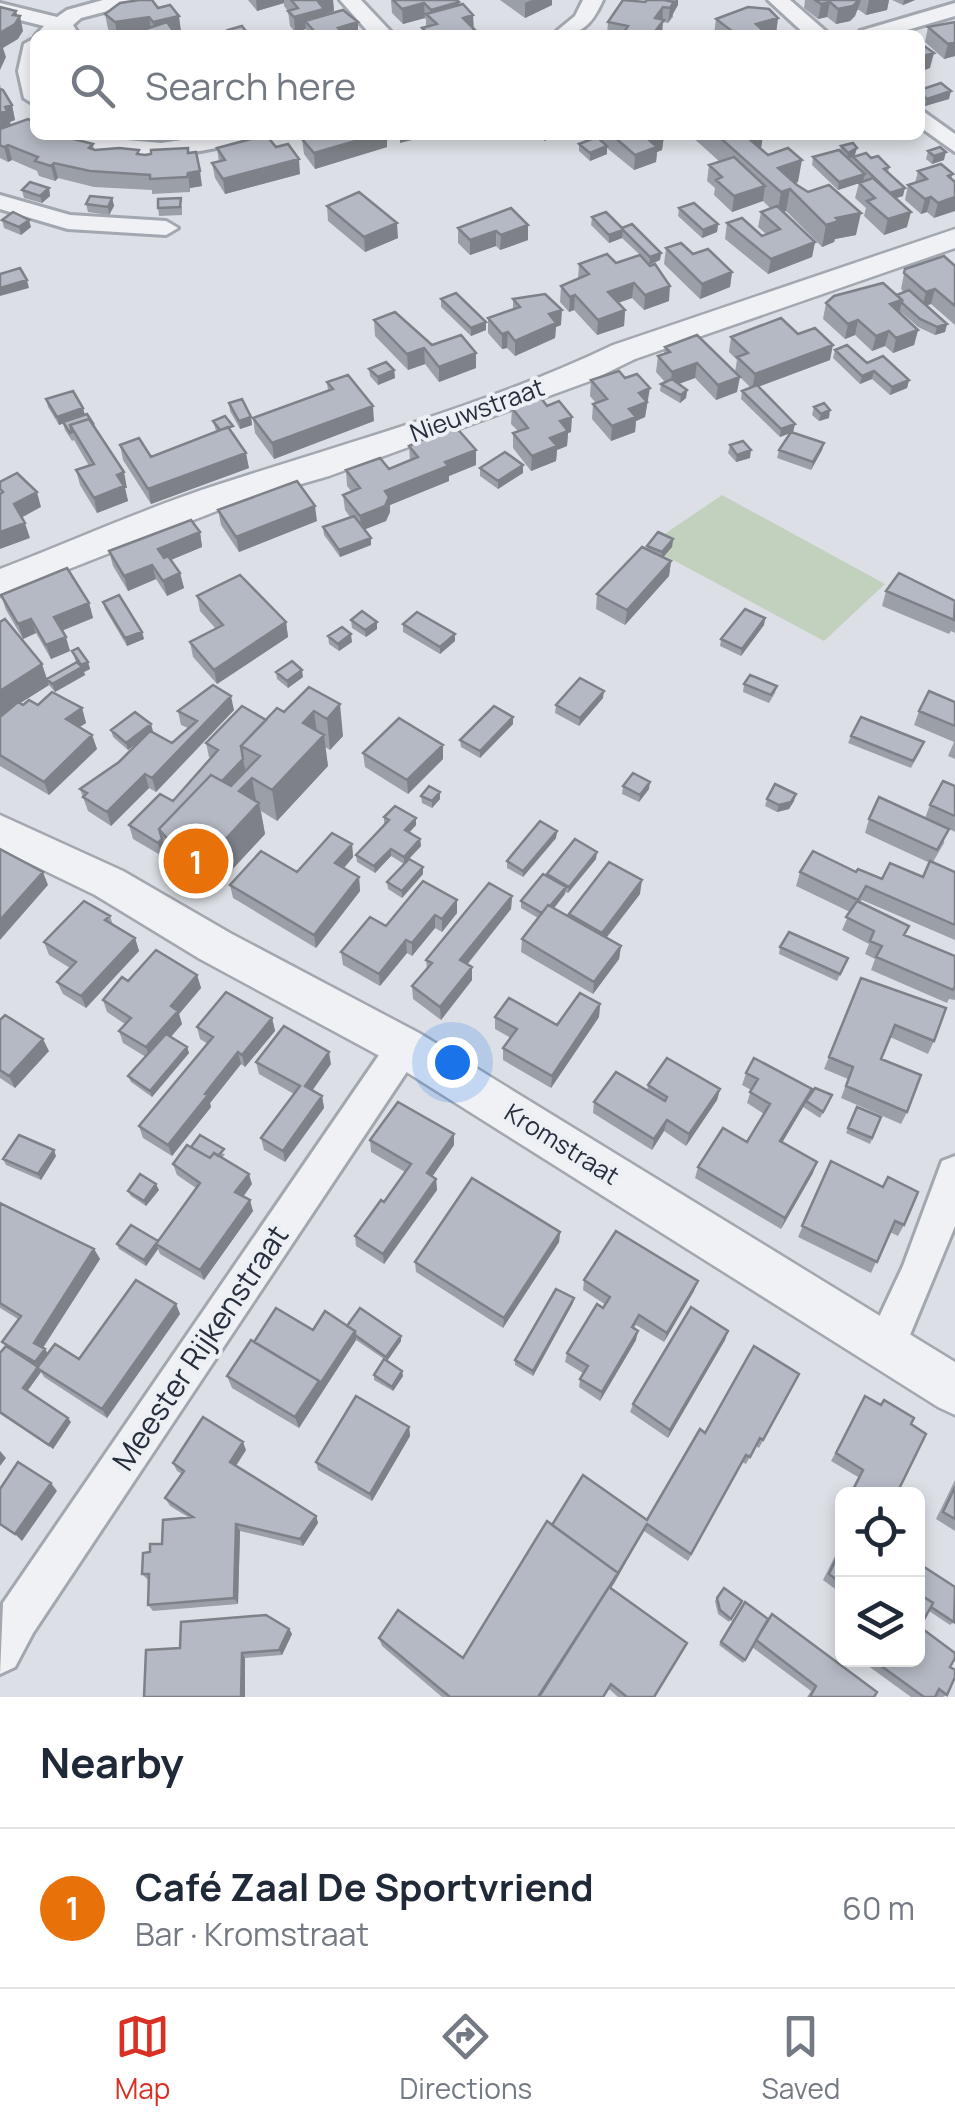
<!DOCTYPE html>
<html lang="en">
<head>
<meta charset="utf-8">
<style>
  body { margin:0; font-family:Manrope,sans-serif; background:#f6f6f7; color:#1f2937 }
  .controls { position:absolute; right:30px; bottom:30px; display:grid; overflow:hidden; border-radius:15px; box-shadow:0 5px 15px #0003 }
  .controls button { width:90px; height:90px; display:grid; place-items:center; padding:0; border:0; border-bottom:2px solid #e0e1e3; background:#fff; color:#1f2937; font:50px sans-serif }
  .you { position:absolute; left:452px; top:1062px; width:35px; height:35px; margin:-25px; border:8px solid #fff; border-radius:50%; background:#1a73e8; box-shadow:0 0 0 15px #1a73e833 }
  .badge { display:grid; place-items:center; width:65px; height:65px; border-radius:50%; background:#d93025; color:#fff; font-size:32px; font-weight:700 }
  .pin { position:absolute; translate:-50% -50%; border:5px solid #fff; box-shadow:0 2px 10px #0006 }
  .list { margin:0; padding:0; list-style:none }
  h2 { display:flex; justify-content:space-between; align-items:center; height:130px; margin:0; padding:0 40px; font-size:42px }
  h2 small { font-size:32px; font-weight:400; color:#747a83 }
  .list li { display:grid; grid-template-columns:65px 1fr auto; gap:30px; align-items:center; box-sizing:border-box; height:160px; padding:0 40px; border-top:2px solid #e0e1e3 }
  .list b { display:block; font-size:38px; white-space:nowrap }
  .list p { margin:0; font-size:32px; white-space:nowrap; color:#747a83 }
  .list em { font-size:32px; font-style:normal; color:#747a83 }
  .icon { flex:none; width:55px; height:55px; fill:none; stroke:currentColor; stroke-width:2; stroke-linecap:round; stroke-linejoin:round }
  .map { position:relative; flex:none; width:955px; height:1697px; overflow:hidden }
  .search { position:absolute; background:#fff; box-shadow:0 5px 15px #0003; left:30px; right:30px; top:30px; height:110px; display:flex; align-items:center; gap:25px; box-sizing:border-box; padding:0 35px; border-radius:15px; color:#747a83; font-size:38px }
  .sheet { height:290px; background:#fff }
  nav { display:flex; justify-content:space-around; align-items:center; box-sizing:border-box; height:140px; border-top:2px solid #e0e1e3; background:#fff; font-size:28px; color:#747a83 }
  nav a { display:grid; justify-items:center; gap:5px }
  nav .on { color:#d93025 }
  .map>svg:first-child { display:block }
</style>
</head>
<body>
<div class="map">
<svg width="955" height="1697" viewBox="0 0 955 1697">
  <rect width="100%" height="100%" fill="#dce0e6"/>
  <path fill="#c2d0be" d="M722 495 885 584 824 641 647 546Z"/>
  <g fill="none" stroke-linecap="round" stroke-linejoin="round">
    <g stroke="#a2a7b0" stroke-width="6">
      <path id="minor" d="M103 0H137L134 4 81 18 73 25 79 35 35 36 44 26 0 15V3L57 17 67 10Z
        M340 0H361L394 35H371Z
        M583 0H603C591 26 582 35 552 35L575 16Z
        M768 0H790L830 35H806Z
        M955 3V16L890 35H856L860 31Z
        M35 38V105L24 98 18 71 24 44Z
        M920 109 955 134V152L920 127Z
        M69 135 161 143 216 135H253L250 140C206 152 104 172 69 135Z
        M0 195 70 215 166 221 178 228 166 235 68 229 0 209Z
        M404 1031 416 1036 422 1047 416 1058 33 1633 15 1667 0 1674 3 1603 392 1036Z
        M955 1156V1226L900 1359 886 1365 872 1359 866 1345 903 1266 942 1161Z"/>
    </g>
    <g stroke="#a2a7b0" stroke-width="5">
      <path id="tertiary" d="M955 229V248L635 359 590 381 329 476 242 501 0 596V569C73 541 145 508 220 484 351 441 488 405 613 345Z
        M0 815 123 871 230 933 419 1033 955 1362V1415L938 1407 389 1061 200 959 95 895 0 849Z"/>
    </g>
    <use href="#minor" fill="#eff1f5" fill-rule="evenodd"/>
    <use href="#tertiary" fill="#eff1f5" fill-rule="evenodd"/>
  </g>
  <path fill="#9b9fa8" d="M248 0H333L334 11 325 14V15L358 33 366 35H307L306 29 295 32 290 26 288 11 284 6V3L257 11Z
    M391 0H457L459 5 473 15 475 35H423L422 28 426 27V20L425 18 403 24 392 13Z
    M500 0H552V5L525 18Z
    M647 0H678V5L673 11V17L668 23 663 22 662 35H607L608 22 645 2Z
    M805 0H889L887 10 866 15 859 10H857L855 16 850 21 836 24 827 17 818 19 804 8Z
    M892 0H915L903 5Z
    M158 8 181 31 174 32 176 35H115L108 29 105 14Z
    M778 18 776 33 768 35 714 34 716 19Z
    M955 22V56L944 59 925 42 928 27Z
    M0 84 1 90 12 105 15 120 10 122 11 125 54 137 93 144 94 150 140 154 189 153 202 186 190 188V192L152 194V190L94 187 58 178 55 181 39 176 37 171 12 160 8 162 0 158Z
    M920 90 949 99 925 106 920 102Z
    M305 135H387V147L315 169 304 154 302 139 306 137Z
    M601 135H664L662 150 657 152 656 162 634 170 607 148V154L590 161 579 151V144L601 141Z
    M690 135H763L761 149 798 182 795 183 856 235 835 239 834 242 822 247 786 211 783 212 815 242 812 257 768 274 725 239 727 223 762 236 766 234 758 227 761 212 770 208 763 201 732 212 714 195 715 188 707 181 709 165 720 162Z
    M841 146 855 155 853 157 871 158 889 167 888 173 903 196 896 198 907 227 884 235 864 216 866 208 855 198 859 183 838 190 812 165 813 157 840 151Z
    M276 147 300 174 225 194 215 178 212 163 219 162 217 148Z
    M928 151 944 160 932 164 926 159Z
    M918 171 953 174 934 218 927 212 921 214 905 200 908 185 915 183Z
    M49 188 50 196 42 203 24 198 22 190Z
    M112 198 114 206 109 215 88 212 86 204Z
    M182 206V215L159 216 158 208Z
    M327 206 398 238 365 252 328 221Z
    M679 208 718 224 717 232 702 238 678 216Z
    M592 217 622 228 661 253 660 260 649 265 669 301 644 310 632 298 618 303 625 310 624 326 597 335 574 310 569 312 560 302 561 286 578 279 579 264 616 263 640 255 622 238 609 243 591 225Z
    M2 220 31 227 21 235 4 228Z
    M528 225V240L500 250 496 246 470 255 458 243V228Z
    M666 248 693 254 732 272 730 287 700 299 664 264Z
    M955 266V325L931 304 927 305 947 324 945 332 935 335 918 327 900 311 918 330 914 345 893 353 885 346 872 351 855 335 845 339 823 319 826 303 897 295 904 292 901 289 905 269Z
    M441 299 486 322V330L471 336 441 307Z
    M513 299 561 325 556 327 555 338 515 356 507 348 502 349 488 333V318L513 310Z
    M374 320 432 345 476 368 439 382 425 364 408 370 375 336Z
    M798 334 830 360 758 387 795 424 793 432 824 443 822 450 811 470 777 458 779 450 790 433 780 437 741 399 742 391 751 388 735 372 737 360 729 352 731 337Z
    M697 335 737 392 716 400 695 378 679 384 687 390 686 398 680 403 660 391 661 384 665 382 656 372 658 356 664 354 665 347Z
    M835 350 909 380 907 388 890 395 872 379 860 384 833 358Z
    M369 369 394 370 395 378 378 385 370 376Z
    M591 380 648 404H647L645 417 636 421 635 432 611 441 592 419 593 404 596 403 590 396Z
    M327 382 374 421 274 459 255 433 253 418 328 391Z
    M46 399 83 408 85 415 94 425 127 488H125L128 501 97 513 80 485 76 470 89 466 74 440 72 441 65 430 63 423 59 425 48 407Z
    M229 403 251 417 252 425 240 429 230 411Z
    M814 407 829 418 819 421 812 415Z
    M512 408 571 432 568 433 567 446 557 450 556 461 531 471 513 448V433L518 431 511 424Z
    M213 421 234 433 249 468 151 504 123 460 120 445 151 457 216 431Z
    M730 445 750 458 736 462 728 453Z
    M409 446 476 465 449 476V481L390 505V512L386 521 364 529 371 545 340 557 324 535 323 527 350 517 345 510 343 495 352 492 347 486 346 470 389 469 410 460Z
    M480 468 523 473 498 489 480 476Z
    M218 510 317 521 239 552 221 525Z
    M200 532 202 547 171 560 180 573 184 588 167 596 156 579 128 591 113 566 109 551Z
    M673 539 672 547 663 557 671 561 669 576 625 625 596 609 597 594 647 549V546Z
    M886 591 955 601V633L951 631 949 634 882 606Z
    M1 595 89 603 93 618 62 630 70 651 51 659 36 633 23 639 6 610Z
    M197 596 286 622 288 637 217 684 193 657 190 642 216 629 200 611Z
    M103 602 142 632 144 639 127 646 105 609Z
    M765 618 764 625 741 656 720 646 721 639Z
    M351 620 377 622V629L366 637 352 628Z
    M403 624 455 634V641L440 654 403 632Z
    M328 636 352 642 339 651 329 644Z
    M72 651 88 662 90 669 84 672 85 675 55 692 49 685 20 703 23 705 82 708 86 723 80 727 92 735 97 749 49 795 0 766V717L47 678 76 662Z
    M276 672 303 677 288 688 277 679Z
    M744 684 777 686 775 693 769 703 743 692Z
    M309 687 343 736 330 750 325 747 328 766 277 821 261 811 265 834 215 888 184 869 177 871 168 859 166 852 162 856 133 839 129 825 173 801 211 758 209 757 206 743 284 712Z
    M603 698 579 726 555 713 556 705Z
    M955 702V759L948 756 954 742 914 725 919 711Z
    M234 710 156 792 149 788 111 826 88 811 80 789 119 762 142 739 128 750 113 737 111 730 153 731 172 743 188 728 181 725 178 711Z
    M513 717V724L480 758 461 747 460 740Z
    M851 736 921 750 911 768 848 743Z
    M443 745V759L408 794 365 767 363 753Z
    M623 786 649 789 639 802 622 794Z
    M955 786V832L945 827 944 843 933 862 955 872V940L862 900 860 902 905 936 955 956V1000L949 999 947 1003 871 970 875 959 865 954 869 944 842 930 850 912 796 886 800 872H856L882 879 923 877 930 863 865 833 869 819 925 818 930 805Z
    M421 796 440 799 432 808 422 803Z
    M767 799 794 801 789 809 777 812 765 806Z
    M384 817 416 825 409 833 420 839 421 846 409 859 423 874 402 898 388 889 387 882 404 864 391 856 375 873 357 862 356 855 384 824Z
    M557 831 556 838 523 877 507 868V861Z
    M352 844 353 857 344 868 359 877 360 891 316 948 233 898 230 885 297 872Z
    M596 859 568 893 565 892 554 908 569 916V914L640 894 606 938 621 946 619 959 593 994 521 952 522 939 538 918 521 908V901L547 877V874Z
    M512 896 511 909 467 965 472 967V980L441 1020 413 999 412 986 427 969 426 960Z
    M457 900V913L442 932 435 928 412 956 407 953 380 986 343 965 341 952 386 926Z
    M110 916 113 925 135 938 139 951 86 1008 63 994 57 982 70 968 49 955 44 942Z
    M780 947 845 965 837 981 779 954Z
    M197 975 201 988 179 1014 182 1024 171 1037 187 1047 189 1053 152 1097 131 1082 128 1076 146 1057 123 1043 119 1031 125 1024 107 1012 103 1000 128 981Z
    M861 978 934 1041 928 1054 890 1037 881 1059 907 1112 901 1124 841 1098 848 1079 824 1069Z
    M600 1004 599 1017 551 1088 503 1060V1048L511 1038 495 1029V1017L557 1025Z
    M272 1018 275 1031 245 1067 241 1064 210 1103 211 1107 172 1156 143 1138 139 1126 208 1044 200 1039 197 1027Z
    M0 1020 49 1051 15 1088 0 1078Z
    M256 1062 331 1064 312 1090 322 1096 324 1108 285 1162 264 1150 261 1138 294 1094 259 1074Z
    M746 1073 809 1097 830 1101 820 1118 803 1107 782 1142 813 1173 781 1229 695 1178 698 1167 747 1142 764 1114 747 1103 751 1090 742 1085Z
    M648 1085 720 1089 717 1100 686 1146 664 1131 652 1150 593 1113 594 1102 647 1091Z
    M857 1107 881 1117 870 1144 846 1133Z
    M454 1134V1145L432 1177 436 1179 437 1190 384 1264 356 1246 355 1236 384 1202 405 1172 371 1152 370 1140Z
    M191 1147 225 1154 222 1158 252 1184 243 1196 253 1211 204 1280 160 1254 158 1249 146 1266 119 1249 117 1244 158 1241 196 1188 177 1175 173 1164Z
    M56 1156 41 1180 6 1165 3 1159Z
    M831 1161 904 1225 898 1236 890 1232 871 1273 798 1237Z
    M159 1190 146 1206 131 1196 128 1191Z
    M0 1203 94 1249 100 1259 43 1348 48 1354 79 1359 176 1304 180 1314 107 1418 44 1377 41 1372 27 1391 71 1422 53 1449 0 1414V1353L6 1346 2 1342 18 1319 0 1308Z
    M560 1232 559 1242 503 1328 416 1272 415 1262Z
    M584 1280 694 1291 664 1342 636 1325 634 1328 636 1340 600 1401 579 1387 580 1379 583 1373 565 1362 567 1353 606 1305 583 1290Z
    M573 1303 533 1376 515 1365V1360Z
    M347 1326 401 1341 387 1361 356 1340 299 1428 232 1388 227 1376 254 1342Z
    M728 1331 725 1340 668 1438 630 1412 633 1404Z
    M799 1374 759 1448 756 1446 746 1464 742 1462 688 1561 644 1531 610 1588 654 1697H618L609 1689 604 1697H442L382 1646 379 1638 463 1658 552 1525 647 1520 705 1433Z
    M374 1375 403 1376 393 1391 374 1380Z
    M865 1396 911 1424 897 1493 900 1494H849L858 1477 831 1461Z
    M409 1427 410 1436 372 1501 318 1470 316 1462Z
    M246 1450 236 1466 316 1516 318 1523 303 1546 240 1531 238 1604 153 1611 148 1605 149 1581 142 1574 150 1552 162 1544 188 1517 170 1506 165 1498 182 1474 177 1471 173 1463Z
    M955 1480V1531L936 1519Z
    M842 1542V1594L823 1580Z
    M918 1563 954 1622 950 1625 929 1611 920 1627 950 1667 947 1695 943 1697H911L860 1660H918Z
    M724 1588 742 1601 729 1622 718 1614 715 1601Z
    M745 1602 874 1697H807L811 1691 752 1647 743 1663 719 1645Z
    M289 1629 292 1634 282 1655 245 1658V1697H144L180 1648Z"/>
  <path fill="#7e8288" d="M256 0H284V3L257 11Z
    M317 0H333L334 11 325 14 326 24 305 21 306 29 295 32 294 17Z
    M532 0H552V5L525 18V3Z
    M676 0H678V5L668 23 670 8Z
    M852 0H861L855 16 850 21 836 24 838 9Z
    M869 0H889L887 10 866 15Z
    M904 0H915L903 5Z
    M459 2V17L431 19V10Z
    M830 2 827 17 818 19 821 4Z
    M424 3 425 18 403 24 402 9Z
    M663 7 662 35H652L655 18Z
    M16 11 18 18 20 16 23 31 18 39 3 48 6 57 0 70V33Z
    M473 15V30L463 18Z
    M179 16 181 31 164 35H155L153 22Z
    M149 17 152 32 131 35H117L115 22Z
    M778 18 776 33 767 35 756 24Z
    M358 22V35H338V28Z
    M955 42V56L944 59 948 44Z
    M934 53 930 68 920 72V57Z
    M951 91 949 99 925 106 927 99Z
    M12 105 15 120 10 122 11 126 0 130V113L5 107Z
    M376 135H387V147L315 169 314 153Z
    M400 135H412V140L400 143Z
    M544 135H558V136L544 141Z
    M664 135 662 150 657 152 656 162 634 170 635 155 649 140Z
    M756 135H763L760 154 748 138Z
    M826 135H846L825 140Z
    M8 145 12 160 8 162 4 147Z
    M607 146V154L590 161V153Z
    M857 148 855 155 846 161 848 153Z
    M946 152 944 160 932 164 934 156Z
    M299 159 300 174 225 194 223 179Z
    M802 160 798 182 777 189 778 168Z
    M54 163 58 178 55 181 51 166Z
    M200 171 202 186 190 188V192L188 173Z
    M865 174 863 182 838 190 839 182Z
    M765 186 763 201 732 212 734 196Z
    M49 188 50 196 42 203 40 196Z
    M905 188 903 196 887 201 888 193Z
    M790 189 786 211 777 214 781 192Z
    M931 197 927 212 921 214 925 199Z
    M955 197V211L934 218 938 203Z
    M112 198 114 206 109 215 108 207Z
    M911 212 907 227 884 235 888 219Z
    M861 213 856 235 835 239 834 242 822 247 826 225 836 218Z
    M29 220 31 227 21 235 19 227Z
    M397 223 398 238 365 252 364 237Z
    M718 224 717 232 702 238 703 230Z
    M528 225V240L500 250 501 235Z
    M623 230 622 238 609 243V235Z
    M496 231V246L470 255V240Z
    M815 242 812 257 768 274 771 259Z
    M661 253 660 260 649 265 650 257Z
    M732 272 730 287 700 299 702 284Z
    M27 280 29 288 0 296V288Z
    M634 283 632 298 606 307 608 292Z
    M670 286 669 301 644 310 645 295Z
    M935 289 931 304 922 307 926 292Z
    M575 295 574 310 569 312 570 297Z
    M902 300 899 315 890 304Z
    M562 310 561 325 556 327 555 338 515 356V341L549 314Z
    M625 310 624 326 597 335 598 320Z
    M858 320 855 335 845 339 848 324Z
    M486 322V330L471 336V328Z
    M947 324 945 332 935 335 937 327Z
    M918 330 914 345 893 353 896 338Z
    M889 331 885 346 872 351 876 336Z
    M508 332 507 348 502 349V334Z
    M833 345 830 360 752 389 755 374Z
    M424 348 425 364 408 370 407 354Z
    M476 353V368L439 382V367Z
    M697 363 695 378 670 387 672 372Z
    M394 370 395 378 378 385V377Z
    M874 371 872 379 860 384 862 376Z
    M740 377 737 392 716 400 718 385Z
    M909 380 907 388 890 395 892 387Z
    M650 388 645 417 636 421 635 432 611 441 612 426 629 409 639 393Z
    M687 390 686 398 680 403 681 395Z
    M373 406 374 421 274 459 272 443Z
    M83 408 85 416 59 425 57 417Z
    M830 410 829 418 819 421 821 414Z
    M251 417 252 425 240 429 239 421Z
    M572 417 571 432 568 433 567 446 557 450 556 461 531 471 532 456 550 438 560 421Z
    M795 424 793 432 780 437 781 429Z
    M824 443 822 450 811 470 813 462Z
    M476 450V465L449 476V481L390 505V512L386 521 361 531 360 516 385 491 445 462Z
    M751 450 750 458 736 462 737 455Z
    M246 453 249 468 151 504 148 489Z
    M523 465V473L498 489V481Z
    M124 472 127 488H125L128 501 97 513 94 498 117 475Z
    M37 492 41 507 19 519 14 504Z
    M315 506 317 521 239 552 236 537Z
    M25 523 30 538 0 549V532Z
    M200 532 202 547 161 564 158 549Z
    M371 538V545L340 557 339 550Z
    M673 539 672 547 661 560 662 552Z
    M671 561 669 576 625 625 627 610Z
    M152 565 156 579 128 591 124 576Z
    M180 573 184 588 167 596 163 581Z
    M89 603 93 618 59 632 54 617Z
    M765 618 764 625 741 656 742 649Z
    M31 619 36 633 23 639 18 624Z
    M286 622 288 637 217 684 214 670Z
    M377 622V629L366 637 365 630Z
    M142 632 144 639 127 646 125 638Z
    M351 634 352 642 339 651 338 644Z
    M455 634V641L440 654V647Z
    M66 637 70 651 51 659 46 645Z
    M88 662 90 669 84 672 85 675 55 692 52 684Z
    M42 664 49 685 0 716V691Z
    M302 670 303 677 288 688 287 681Z
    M604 691 603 698 579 726 580 718Z
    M231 696 234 710 156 792 152 778Z
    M340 704 343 736 330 750 327 719Z
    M82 708 86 723 70 733 66 719Z
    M314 711 318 741 324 735 328 766 277 821 272 790 303 723Z
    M513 717V724L480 758V751Z
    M151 724 153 731 128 750 126 743Z
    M92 735 97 749 49 795 44 782Z
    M443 745V759L408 794 407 780Z
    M243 759 246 773 196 827 192 813Z
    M145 774 149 788 111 826 107 812Z
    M252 778 257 806 259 803 265 834 215 888 208 858 239 791Z
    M650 782 649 789 639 802 640 795Z
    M440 792V799L432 808V801Z
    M796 794 794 801 789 809 777 812 779 805Z
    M416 818V825L405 837V830Z
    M192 824 177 841 184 869 177 871 169 841Z
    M557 831 556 838 523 877V871Z
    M162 839 166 852 162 856 158 843Z
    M420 839 421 846 404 864V857Z
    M352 844 353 857 336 877 335 863Z
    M391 849V856L375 873 374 866Z
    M597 852 596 859 568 893 569 887Z
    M423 867V874L402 898V891Z
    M43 872 48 885 0 940V920Z
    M359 877 360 891 316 948 314 935Z
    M642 880 640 894 600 946 602 933Z
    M566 887 565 894 544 921V914Z
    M512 896 511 909 460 973V960Z
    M457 900V913L442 932V919Z
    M435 915V928L412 956V943Z
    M135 938 139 951 86 1008 81 996Z
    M406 940 407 953 380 986 379 974Z
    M621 946 619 959 593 994 594 982Z
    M472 967V980L441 1020 440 1007Z
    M197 975 201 988 179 1014 182 1024 150 1060 146 1047 171 1006Z
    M600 1004 599 1017 551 1088 552 1076Z
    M272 1018 275 1031 245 1067 242 1055Z
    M43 1039 49 1051 15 1088 9 1076Z
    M187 1047 189 1053 152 1097 150 1091Z
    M238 1052 241 1064 210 1103 211 1107 172 1156 168 1145 205 1094Z
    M329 1052 331 1064 307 1098 305 1086Z
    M720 1089 717 1100 686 1146 689 1134Z
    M812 1089 807 1101 776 1153 780 1141Z
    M322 1096 324 1108 285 1162 283 1151Z
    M667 1120 664 1131 652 1150 654 1139Z
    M454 1134V1145L427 1184V1173Z
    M54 1150 56 1156 41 1180 38 1174Z
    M817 1162 813 1173 781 1229 785 1218Z
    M249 1174 252 1184 239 1203 235 1192Z
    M436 1179 437 1190 384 1264 383 1254Z
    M156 1184 159 1190 146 1206 144 1201Z
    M250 1200 253 1211 204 1280 200 1270Z
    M560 1232 559 1242 503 1328 504 1318Z
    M156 1244 158 1249 146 1266 144 1260Z
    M94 1249 100 1259 40 1352 34 1343Z
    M698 1281 694 1291 664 1342 667 1333Z
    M574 1298 573 1303 533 1376V1371Z
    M176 1304 180 1314 107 1418 102 1409Z
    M355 1331 356 1340 299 1428 295 1417Z
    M638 1331 636 1340 600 1401 602 1392Z
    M728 1331 725 1340 668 1438 670 1430Z
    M401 1336V1341L387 1361 386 1357Z
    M45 1349 51 1358 41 1371 37 1368 41 1372 26 1393 23 1388 38 1367 35 1362Z
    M402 1371 403 1376 393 1391 392 1387Z
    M68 1418 71 1422 53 1449 49 1445Z
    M409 1427 410 1436 372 1501 370 1494Z
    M243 1442 246 1450 233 1470 230 1462Z
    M0 1451 6 1458 0 1466Z
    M51 1483 57 1491 22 1541 15 1534Z
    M316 1516 318 1523 303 1546 300 1539Z
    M236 1524 240 1531 238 1604 234 1598Z
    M647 1524 615 1582 541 1697H538Z
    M289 1629 292 1634 282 1655 279 1650Z
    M242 1653 245 1658V1697H241Z"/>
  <path fill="#b4b9c3" stroke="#7e8288" stroke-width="2.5" d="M139 0H152L158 8 170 5 179 16 153 22 149 17 115 22 105 14 120 3Z
    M291 0H319H317L324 9 294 17 288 11 298 8Z
    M393 0H457L459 2 431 10 424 3 402 9Z
    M623 0 645 2 647 0H664L674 2 670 8 663 7 655 18 664 20 652 35H637L624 32 628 26 608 22Z
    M815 0H857L858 1 853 6 838 9 830 2 821 4Z
    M463 4 473 15 463 18 475 30 460 35H429L422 28 437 24 426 14Z
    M0 7 16 11 13 15 20 16 15 24 0 33Z
    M748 7 769 9 778 18 756 24 768 35H737L716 19Z
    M343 10 358 22 338 28 344 35H309L316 33 305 21Z
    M167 22 176 35H128Z
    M955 22V42L948 44 928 27Z
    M242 26 249 35H232L228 30Z
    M920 43 934 53 920 57Z
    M941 83 951 91 927 99 920 93V90Z
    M0 89 3 90 12 105 5 107 7 111 0 113Z
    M28 119 35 123V135H48L52 138 62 136 93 144 89 148 95 150 119 148 139 150 137 154 145 155 151 154V150L188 148V153L196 152 200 171 188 173 187 177 150 179V175L90 171 54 163 51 166 35 161 38 157 8 145 4 147 0 145V129Z
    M266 135 276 147 288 144 299 159 223 179 212 163 225 160 217 148Z
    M313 135H376L314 153 302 139Z
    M612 135H663L649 140 657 147 635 155Z
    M717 135H756L748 138 768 155 788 148 802 160 778 168 797 185 808 192 829 185 861 213 836 218 839 221 826 225 790 189 781 192Z
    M597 137 607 146 590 153 579 144Z
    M853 143 857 148 848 153 841 146Z
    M940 147 946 152 934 156 928 151Z
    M839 150 865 174 839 182 813 157Z
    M866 153 871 158 878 156 889 167 884 169 905 188 890 193 853 157Z
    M734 157 765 186 734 196 716 180 722 177 709 165Z
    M941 164 953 174 948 176 955 182V197L938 203 931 197 925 199 908 185 927 179 918 171Z
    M873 178 911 212 888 219 867 201 875 198 859 183Z
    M30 182 49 188 40 196 22 190Z
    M359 192 397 223 364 237 327 206Z
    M90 196 112 198 108 207 86 204Z
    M181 198 180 207 158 208V199Z
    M694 203 718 224 703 230 679 208Z
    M777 206 815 242 771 259 727 223 742 218 762 236 780 229 761 212Z
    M511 208 528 225 501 235 496 231 470 240 458 228Z
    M13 212 29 220 19 227 2 220Z
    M606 212 622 228 632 224 661 253 650 257 623 230 609 235 592 217Z
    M681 243 693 254 708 249 732 272 702 284 666 248Z
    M607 254 616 263 640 255 650 266 655 264 670 286 645 295 634 283 608 292 625 310 598 320 575 295 570 297 561 286 589 274 579 264Z
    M944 256 955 266V306L935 289 926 292 904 273 905 269Z
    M20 268 27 280 0 288V274Z
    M883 283 902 300 890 304 918 330 896 338 889 331 876 336 858 320 848 324 826 303 834 296Z
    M909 290 947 324 937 327 920 319 902 303V300L897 295Z
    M456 293 486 322 471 328 441 299Z
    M545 294 562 310 549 314 556 323 515 341 508 332 502 334 488 318 520 307 513 299Z
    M395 312 432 345 461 335 476 353 439 367 424 348 407 354 374 320Z
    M781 318 798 334 815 328 833 345 755 374 737 357 748 353 731 337Z
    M697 335 740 377 718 385 697 363 672 372 658 356 670 352 665 347Z
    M847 345 867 363 883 356 909 380 892 387 874 371 862 376 835 350Z
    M386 362 394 370 378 377 369 369Z
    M619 371 625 378 637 374 650 388 639 393 647 402 629 409 636 417 612 426 593 404 607 399 591 380Z
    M348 375 373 406 272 443 253 418 333 389 327 382Z
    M672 379 687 390 681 395 661 384Z
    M757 385 795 424 781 429 742 391Z
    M73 391 83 408 57 417 46 399Z
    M541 398 547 406 559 401 572 417 560 421 568 431 550 438 557 446 532 456 513 433 528 428 512 408Z
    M242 399 251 417 239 421 229 403Z
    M824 403 830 410 821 414 814 407Z
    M87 414 94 425 89 419 70 425 72 432 70 433 63 422Z
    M225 416 233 426 220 430 213 421Z
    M89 419 124 472 117 475 124 486 94 498 76 470 94 464 70 425Z
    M454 425 476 450 445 462 448 466 385 491 389 497 385 506 360 516 343 495 360 488 346 470 380 458 389 469 418 457 409 446Z
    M228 427 246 453 148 489 120 445 139 438 151 457Z
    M791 432 824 443 813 462 779 450Z
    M743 441 751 450 737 455 730 445Z
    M505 452 523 465 498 481 480 468Z
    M17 473 37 492 14 504 25 523 0 532V494L3 492 0 489V482Z
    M297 481 315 506 236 537 218 510Z
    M354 516 371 538 339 550 323 527Z
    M191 520 200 532 158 549 164 558 168 556 180 573 163 581 152 565 124 576 109 551Z
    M658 532 673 539 662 552 647 546Z
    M642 547 671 561 627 610 597 594Z
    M67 568 89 603 54 617 66 637 46 645 31 619 18 624 1 595Z
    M899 573 955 601 954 620 886 591Z
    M240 575 286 622 214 670 190 642 223 625 197 596Z
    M119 595 142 632 125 638 103 602Z
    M745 609 765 618 742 649 721 639Z
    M362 611 377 622 365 630 351 620Z
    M417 612 455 634 440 647 403 624Z
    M5 619 42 664 0 691V622Z
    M342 627 351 634 338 644 328 636Z
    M78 648 88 662 81 665 72 651Z
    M292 661 302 670 287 681 276 672Z
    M77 662 82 667 52 684 47 679Z
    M750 675 777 686 771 695 744 684Z
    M580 678 604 691 580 718 556 705Z
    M213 685 231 696 152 778 145 774 107 812 83 797 87 793 80 789 119 762 150 731 172 743 197 721 178 711Z
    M309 687 340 704 327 719 314 711 303 723 324 735 272 790 252 778 239 791 259 803 208 858 176 839 169 841 159 829 211 775 231 786 260 756 241 746 277 708 284 712Z
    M929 691 955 702V726L919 711Z
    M52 692 82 708 66 719 92 735 44 782 0 755V717L18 702 23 705 29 700 38 705Z
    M242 706 266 720 241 746 243 759 222 781 211 775 159 829 162 839 158 843 129 825 160 794 173 801 218 750 206 743Z
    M494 706 513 717 480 751 460 740Z
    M135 712 151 724 126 743 111 730Z
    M861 717 924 742 913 761 851 736Z
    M399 718 443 745 407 780 363 753Z
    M633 773 650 782 640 795 623 786Z
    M943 781 955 786V816L930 805Z
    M775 784 796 794 791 802 779 805 767 799Z
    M429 786 440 792 432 801 421 796Z
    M879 797 949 829 937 850 869 819Z
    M395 806 416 818 405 830 420 839 404 857 391 849 374 866 356 855 389 820 384 817Z
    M540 821 557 831 523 871 507 861Z
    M332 833 352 844 335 863 359 877 314 935 230 885 261 851 297 872Z
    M575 839 597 852 569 887 547 874Z
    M0 849 43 872 0 920Z
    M813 851 856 872 858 869 882 879 890 863 923 877 930 861 955 872V925L866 886 858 900 800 872Z
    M409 859 423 867 402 891 387 882Z
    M609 862 642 880 602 933 569 914Z
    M543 874 566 887 550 906 548 905 542 913 521 901Z
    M423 881 457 900 442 919 435 915 412 943 406 940 379 974 341 952 370 917 386 926Z
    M489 883 512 896 460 960 472 967 440 1007 412 986 432 963 426 960Z
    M84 901 110 916 105 920 135 938 81 996 57 982 76 962 44 942Z
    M857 901 909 926 904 935 955 956V986L953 990 876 957 882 946 870 941 874 931 846 917Z
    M548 905 621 946 594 982 522 939Z
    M789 932 848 958 840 974 780 947Z
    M156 950 197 975 171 1006 178 1011 146 1047 119 1031 131 1018 103 1000 122 977 128 981Z
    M861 978 946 1008 934 1041 895 1025 881 1059 921 1075 907 1112 846 1086 853 1067 829 1057Z
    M226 992 272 1018 242 1055 238 1052 205 1094 208 1095 168 1145 139 1126 213 1037 197 1027Z
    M580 993 600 1004 552 1076 503 1048 517 1029 495 1017 509 998 557 1025Z
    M5 1015 43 1039 9 1076 0 1070V1020Z
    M284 1026 329 1052 305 1086 322 1096 283 1151 261 1138 300 1086 256 1062Z
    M166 1034 187 1047 150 1091 128 1076Z
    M667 1058 720 1089 689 1134 667 1120 654 1139 594 1102 616 1072 665 1101 667 1097 648 1085Z
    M754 1058 812 1089 780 1141 817 1162 785 1218 698 1167 723 1128 747 1142 770 1104 750 1092 758 1079 746 1073Z
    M815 1088 832 1095 823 1112 806 1101Z
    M398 1102 454 1134 427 1173 436 1179 383 1254 355 1236 381 1200 384 1202 411 1164 370 1140Z
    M857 1107 881 1117 872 1138 848 1128Z
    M19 1135 54 1150 38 1174 3 1159Z
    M200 1135 224 1149 218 1156 214 1153 210 1158 191 1147Z
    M187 1145 210 1158 214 1153 249 1174 235 1192 250 1200 200 1270 156 1244 200 1183 173 1164Z
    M831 1161 883 1187 888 1177 918 1192 904 1225 895 1221 877 1262 802 1226Z
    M140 1174 156 1184 144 1201 128 1191Z
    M472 1178 560 1232 504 1318 415 1262Z
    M0 1203 94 1249 34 1343 45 1349 35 1362 2 1342 21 1316 0 1303Z
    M131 1225 158 1241 144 1260 117 1244Z
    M616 1231 698 1281 667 1333 639 1315 632 1327 638 1331 602 1392 580 1379 588 1366 567 1353 597 1304 603 1308 610 1297 584 1280Z
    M136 1280 176 1304 102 1409 37 1368 55 1344 79 1359Z
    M556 1289 574 1298 533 1371 515 1360Z
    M691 1307 728 1331 670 1430 633 1404Z
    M276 1308 313 1330 325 1311 355 1331 320 1384 319 1381 254 1342Z
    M360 1308 401 1336 386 1357 355 1335V1331L347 1326Z
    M251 1340 319 1381 295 1417 227 1376Z
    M6 1346 38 1367 23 1388 68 1418 49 1445 0 1412V1353Z
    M754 1346 799 1374 763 1440 760 1438 750 1457 746 1455 691 1554 647 1524 617 1575 618 1573 552 1525 583 1475 647 1520 700 1429 705 1433Z
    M384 1359 402 1371 392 1387 374 1375Z
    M356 1396 409 1427 370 1494 316 1462Z
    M865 1396 881 1405 884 1400 914 1418 911 1424 926 1434 897 1493 900 1494H851L863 1470 836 1453Z
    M203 1417 243 1442 230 1462 316 1516 300 1539 236 1524 234 1598 148 1605 149 1574H142L143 1553 150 1552V1544H162L163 1520 193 1517 165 1498 184 1471 173 1463Z
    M18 1462 51 1483 15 1534 0 1524V1489Z
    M955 1487V1519L943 1512Z
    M547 1521 618 1573 538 1697H450L379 1638 398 1610 463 1658Z
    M842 1547V1584L829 1574Z
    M918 1563 955 1587 954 1622 931 1607 933 1603 918 1593Z
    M609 1587 687 1643 654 1697H627L611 1684 603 1697H539Z
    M724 1588 742 1601 731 1619 720 1610 717 1598Z
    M918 1593 933 1603 920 1627 955 1653V1658L950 1667 955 1670V1677L947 1695 939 1689 935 1697H924L873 1660H918Z
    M745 1602 768 1619 745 1660 721 1642Z
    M772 1614 877 1692 874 1697H810L816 1686 756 1640Z
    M266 1615 289 1629 279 1650 242 1653 241 1697H144L146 1650 180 1648 181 1622Z"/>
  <g text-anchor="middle" stroke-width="8" stroke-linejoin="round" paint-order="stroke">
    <g font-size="25" fill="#262d3c" stroke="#eceff4">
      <text transform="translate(477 410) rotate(-20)" y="9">Nieuwstraat</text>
      <text transform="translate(562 1144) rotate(32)" y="9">Kromstraat</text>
    </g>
    <g font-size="30" fill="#262d3c" stroke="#eceff4">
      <text transform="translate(201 1348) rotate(-56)" y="10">Meester Rijkenstraat</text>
    </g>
  </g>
</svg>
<div class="controls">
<button><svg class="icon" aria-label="locate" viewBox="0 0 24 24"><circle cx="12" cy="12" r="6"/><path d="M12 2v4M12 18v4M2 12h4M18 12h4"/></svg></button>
<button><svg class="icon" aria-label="layers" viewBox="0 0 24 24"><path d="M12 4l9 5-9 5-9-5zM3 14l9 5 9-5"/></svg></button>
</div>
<div class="you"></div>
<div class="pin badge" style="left:196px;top:861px;background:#e8710a">1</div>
<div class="search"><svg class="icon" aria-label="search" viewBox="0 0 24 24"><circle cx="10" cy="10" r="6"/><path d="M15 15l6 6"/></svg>Search here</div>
</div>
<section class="sheet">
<h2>Nearby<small></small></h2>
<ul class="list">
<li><span class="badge" style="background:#e8710a">1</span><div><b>Café Zaal De Sportvriend</b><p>Bar · Kromstraat</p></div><em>60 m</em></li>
</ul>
</section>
<nav>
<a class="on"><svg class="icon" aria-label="map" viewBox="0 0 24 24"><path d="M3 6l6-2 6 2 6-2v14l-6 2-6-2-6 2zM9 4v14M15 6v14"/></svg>Map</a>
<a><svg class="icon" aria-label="directions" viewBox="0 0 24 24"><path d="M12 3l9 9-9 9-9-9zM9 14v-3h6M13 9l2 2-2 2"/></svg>Directions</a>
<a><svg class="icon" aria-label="saved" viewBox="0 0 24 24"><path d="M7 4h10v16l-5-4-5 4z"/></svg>Saved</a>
</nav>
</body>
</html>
